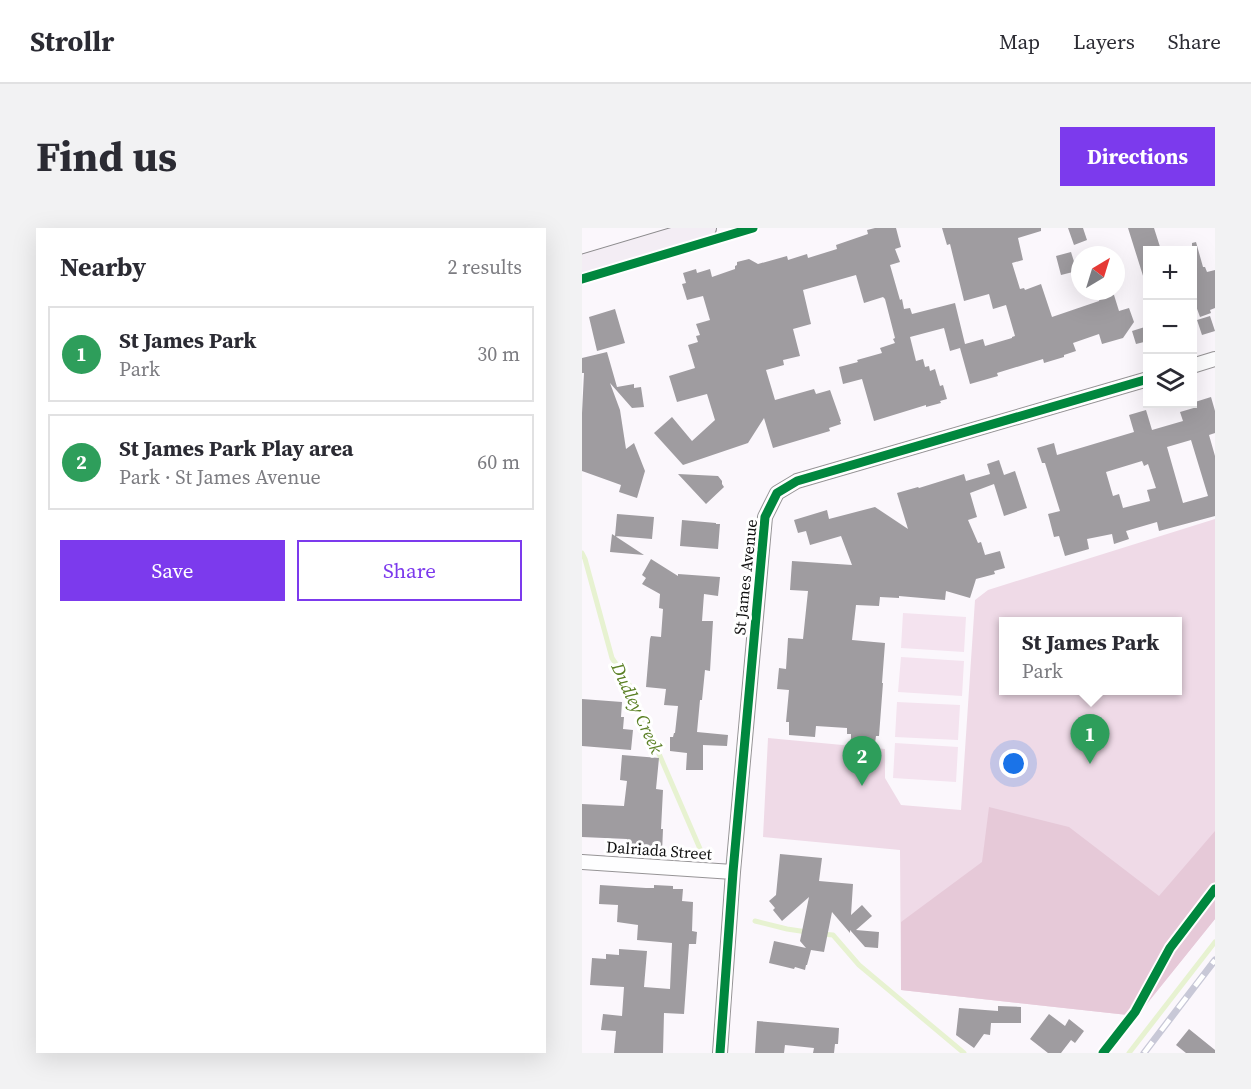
<!DOCTYPE html>
<html lang="en">
<head>
<meta charset="utf-8">
<style>
  body { margin:0; font-family:"Source Serif 4",serif; background:#f2f2f3; color:#2b2b33 }
  .controls { position:absolute; right:18px; top:18px; display:grid; overflow:hidden; border-radius:0px; box-shadow:0 6px 24px #0002 }
  .controls button { width:54px; height:54px; display:grid; place-items:center; padding:0; border:0; border-bottom:2px solid #e1e1e2; background:#fff; color:#2b2b33; font:30px sans-serif }
  .compass { position:absolute; left:489px; top:18px; width:54px; height:54px; border-radius:50%; background:#fff; box-shadow:0 6px 24px #0002; rotate:38deg }
  .you { position:absolute; left:432px; top:536px; width:21px; height:21px; margin:-15px; border:4px solid #fff; border-radius:50%; background:#1a73e8; box-shadow:0 0 0 9px #1a73e833 }
  .badge { display:grid; place-items:center; width:39px; height:39px; border-radius:50%; background:#7c3aed; color:#fff; font-size:20px; font-weight:700 }
  .pin { position:absolute; translate:-50% -50px; filter:drop-shadow(0 2px 3px #0008) }
  .pin::after { content:''; position:absolute; top:32px; width:21px; height:18px; background:inherit; clip-path:polygon(0 0,100% 0,50% 100%) }
  .popup { position:absolute; left:417px; top:389px; width:183px; height:78px; box-sizing:border-box; display:grid; place-content:center; border-radius:0px; background:#fff; filter:drop-shadow(0 2px 4px #0005); font-size:20px; white-space:nowrap; color:#7c7c81 }
  .popup b { font-size:22px; color:#2b2b33 }
  .popup::after { content:''; position:absolute; left:50%; top:100%; margin-left:-12px; border:12px solid transparent; border-top-color:#fff }
  .list { margin:0; padding:0; list-style:none }
  h2 { display:flex; justify-content:space-between; align-items:center; height:78px; margin:0; padding:0 24px; font-size:26px }
  h2 small { font-size:20px; font-weight:400; color:#7c7c81 }
  .list li { display:grid; grid-template-columns:39px 1fr auto; gap:18px; align-items:center; box-sizing:border-box; height:96px; margin:0 12px 12px; padding:0 12px; border:2px solid #e1e1e2; border-radius:0px }
  .list b { display:block; font-size:22px; white-space:nowrap }
  .list p { margin:0; font-size:20px; white-space:nowrap; color:#7c7c81 }
  .list em { font-size:20px; font-style:normal; color:#7c7c81 }
  .actions { display:flex; gap:12px; padding:18px 24px }
  .actions a { flex:1; padding:14px 0; border:2px solid #7c3aed; border-radius:0px; text-align:center; font-size:21px; color:#7c3aed }
  .actions .main { background:#7c3aed; color:#fff }
  .icon { flex:none; width:33px; height:33px; fill:none; stroke:currentColor; stroke-width:2; stroke-linecap:round; stroke-linejoin:round }
  .map { position:relative; flex:none; width:633px; height:825px; overflow:hidden; border-radius:0px }
  header { display:flex; align-items:center; gap:36px; box-sizing:border-box; height:84px; padding:0 30px; background:#fff; border-bottom:2px solid #e1e1e2 }
  header strong { font-size:28px }
  nav { display:flex; gap:33px; margin-inline-start:auto; font-size:21px }
  .intro { display:flex; align-items:center; justify-content:space-between; box-sizing:border-box; height:144px; padding:0 36px }
  h1 { margin:0; font-size:42px }
  .button { padding:15px 27px; border-radius:0px; background:#7c3aed; color:#fff; font-size:21px; font-weight:700 }
  main { display:flex; gap:36px; padding:0 36px }
  aside { flex:1; background:#fff; border-radius:0px; box-shadow:0 6px 24px #0002 }
  .map>svg:first-child { display:block }
</style>
</head>
<body>
<header>
<strong>Strollr</strong>
<nav><a>Map</a><a>Layers</a><a>Share</a></nav>
</header>
<div class="intro"><h1>Find us</h1><a class="button">Directions</a></div>
<main>
<aside>
<h2>Nearby<small>2 results</small></h2>
<ul class="list">
<li><span class="badge" style="background:#2e9e5b">1</span><div><b>St James Park</b><p>Park</p></div><em>30 m</em></li>
<li><span class="badge" style="background:#2e9e5b">2</span><div><b>St James Park Play area</b><p>Park · St James Avenue</p></div><em>60 m</em></li>
</ul>
<div class="actions"><a class="main">Save</a><a>Share</a></div>
</aside>
<div class="map">
<svg width="633" height="825" viewBox="0 0 633 825">
  <rect width="100%" height="100%" fill="#fbf7fc"/>
  <path fill="#efdae7" fill-rule="evenodd" d="M633 291V691L555 788 319 762 318 622 181 609 186 510 303 521V550L319 577 379 582 393 372 406 362ZM421 394H595V462H421Z"/>
  <path fill="#e6c9d8" d="M407 579 487 599 577 668 633 603V691L555 788 319 762V694L400 634Z"/>
  <path fill="#f4e3ef" d="M321 385 384 389 382 424 319 420Z
    M319 429 382 433 380 468 316 464Z
    M315 474 378 477 376 512 313 509Z
    M313 515 376 519 374 554 311 550Z"/>
  <g fill="none" stroke-linecap="round" stroke-linejoin="round">
    <path stroke="#e7f2d1" stroke-width="5" d="M0 325 3 331 30 430 46 454 122 630
      M173 693 205 701 225 704
      M240 706 251 707 277 737 382 825
      M547 825 633 714"/>
  </g>
  <path fill="#9f9ca0" fill-rule="evenodd" d="M293 0H314L319 19 313 21 318 34 308 37 318 72 320 71 322 81 328 80 330 86 334 85 373 75 383 116 401 111 403 118 430 110V109L433 108 424 77 411 81 407 66 382 73 368 16 365 17 360 0H459V3L436 10 441 32 430 35 438 61 442 60 443 62 459 56 470 89 517 73 519 67 522 65 528 64 532 67 537 83 547 80 552 94 541 110 520 116 517 106 491 115 494 123 482 127V129L462 135 461 131 415 145 416 148 388 156 378 120 368 123 362 100 328 109 334 133 341 131 343 139 347 138 348 143 353 141 358 158 361 157 365 171 358 173 359 175 344 179V177L292 193 280 151 261 156 257 139 276 134 275 132 300 125 298 120 313 115 311 111 313 110 303 71 301 69 282 75 274 47 221 62 229 96 211 101 218 128 201 132 202 137 184 142 193 172 232 161 234 166 248 162 259 193H258L259 196 247 200 248 203 191 220 182 190 166 215 101 237 72 205 90 189 110 213 133 192 125 166 95 174 87 148 113 140 106 117 116 114 114 108 118 107 114 96 128 92 121 68 105 72 100 56 104 55 101 45 114 41 115 45 128 41 130 49 153 41V38L155 37V34L167 31 176 36 205 28 206 32 225 26 226 30 255 21 254 17 286 6 285 2Z
    M486 0H501L505 12 492 17Z
    M546 0H572L579 22H566V50L562 51Z
    M614 14 621 39H623L625 44 633 42V80L628 82 629 85 618 89 610 67V15Z
    M489 24 495 43 479 47 474 28Z
    M33 81 43 115 15 123 7 89Z
    M628 88 633 103 620 107 615 92Z
    M566 98V113L554 116 550 103Z
    M25 124 35 159 52 156V160L59 159 62 179 50 180 28 155 38 182 44 221 52 215 63 243 55 270 37 264 39 257 0 243V185L2 145H0V130Z
    M629 169 633 183V205L627 207 633 228V288L577 303 575 294 544 303 547 311 532 316 530 306 505 311 507 321 483 328 477 308 472 309 466 286 478 283 463 235H460L455 220 472 215 475 227 552 204 547 187 564 182 570 202 601 193 598 184 615 179 613 174ZM609 212 626 268 601 275 585 219ZM560 233 562 238 566 236 574 260 565 262 568 273 541 280 537 266 531 268 524 244Z
    M417 232 422 247 433 243 445 280 422 288 412 256 388 265 395 289 386 292 396 315 399 314 403 327 418 323 423 340 412 343 413 346 394 351 388 370 364 363 363 372 317 368V370L298 369 297 378 274 377 270 412 303 415 300 455H301L297 508H294L293 515 269 513V506H265V500L234 498 233 509 207 507V494H204L207 462 195 461 197 440 204 441 206 410 221 411 226 363 208 362 210 333 270 337 259 308 228 317 224 303 216 305 212 292 245 282 247 291 293 279 326 301 315 265 336 259 337 260 382 246 384 253 408 246 405 236Z
    M96 246 136 248 140 253V256L142 259 124 276Z
    M35 286 72 289 70 311 33 308Z
    M100 292 134 295V296H138L136 321 98 318Z
    M30 306 62 327 28 324Z
    M69 331 96 348V346L138 349 136 368 122 366 120 393H131L128 443 123 442 120 472H118L115 504 146 507 145 518 121 517V542H104L105 525 88 523V509H91L92 505H93L96 478 82 477 84 461 64 459 68 411 69 408 79 409 81 381 77 380 78 366 60 356 64 350 60 347Z
    M0 471 40 474 39 489H42L41 501 51 502 49 522 0 518Z
    M40 527 77 530 74 561 81 562 79 601H81L80 625 44 623 45 611 0 609V576L42 578 45 553 38 552Z
    M198 626 240 630 237 653 271 656 269 687 280 677 290 688 274 702 297 704 296 720 283 719 268 702V705L250 684 242 724 229 722 225 737H224L223 742 213 739 212 741 187 735 192 713 224 720 218 713 227 669 200 693 191 682 193 680 187 673 194 667Z
    M18 657 64 660H72V657L91 658V661H101L100 673 111 674 110 703 115 704 114 716H107L102 786 82 785 81 825H32L34 803 19 802 21 786 40 788 42 759 8 757 10 730 24 731V726L37 727V721L65 723 62 759 88 761 90 715 55 712 56 697 35 694 36 677 17 676Z
    M416 778 439 779V795H409L408 807 402 806 392 820 374 807 377 780 416 783Z
    M467 786 483 798 487 791 502 803 493 815 489 812 479 825H466L448 811Z
    M175 793 257 800 256 816H253L252 825H231L232 820 203 817 202 825H173Z
    M607 801 633 822V825H604L594 817Z"/>
  <g fill="none" stroke-linecap="round" stroke-linejoin="round">
    <g stroke="#969496" stroke-width="16">
      <path id="street" d="M610 138 633 131
        M0 634 151 644
        M138 825 151 644 183 289 195 265 215 253 566 151"/>
    </g>
    <g stroke="#8c8b8d" stroke-width="22">
      <path id="secondary" d="M0 37 124 0"/>
    </g>
    <use href="#street" stroke="#fefeff" stroke-width="14"/>
    <use href="#secondary" stroke="#f3edf4" stroke-width="20"/>
    <g stroke="#c8c8d7" stroke-width="7">
      <path id="rail" d="M562 825 633 732"/>
    </g>
    <use href="#rail" stroke="#fff" stroke-width="4.5" stroke-dasharray="14" stroke-linecap="butt"/>
    <g stroke="#fff" stroke-width="13">
      <path id="cycleway" d="M0 51 171 0
        M138 825 151 644 183 289 195 265 215 253 566 151
        M521 825 553 784 588 720 633 661"/>
    </g>
    <use href="#cycleway" stroke="#00873e" stroke-width="9"/>
  </g>
  <g text-anchor="middle" stroke-width="6" stroke-linejoin="round" paint-order="stroke">
    <g font-size="16" fill="#101010" stroke="#fff">
      <text transform="translate(163 349) rotate(-84)" y="6">St James Avenue</text>
      <text transform="translate(77 622) rotate(4)" y="6">Dalriada Street</text>
    </g>
    <g font-size="18" font-style="italic" fill="#5b8025" stroke="#fff">
      <text transform="translate(55 480) rotate(65)" y="6">Dudley Creek</text>
    </g>
  </g>
</svg>
<div class="controls">
<button>+</button>
<button>−</button>
<button><svg class="icon" aria-label="layers" viewBox="0 0 24 24"><path d="M12 4l9 5-9 5-9-5zM3 14l9 5 9-5"/></svg></button>
</div>
<svg class="compass" viewBox="-18 -18 36 36"><path d="M0-13l5 13h-10z" fill="#e53935"/><path d="M0 13l5-13h-10z" fill="#7c7c81"/></svg>
<div class="you"></div>
<div class="pin badge" style="left:508px;top:536px;background:#2e9e5b">1</div>
<div class="popup"><b>St James Park</b>Park</div>
<div class="pin badge" style="left:280px;top:558px;background:#2e9e5b">2</div>
</div>
</main>
</body>
</html>
